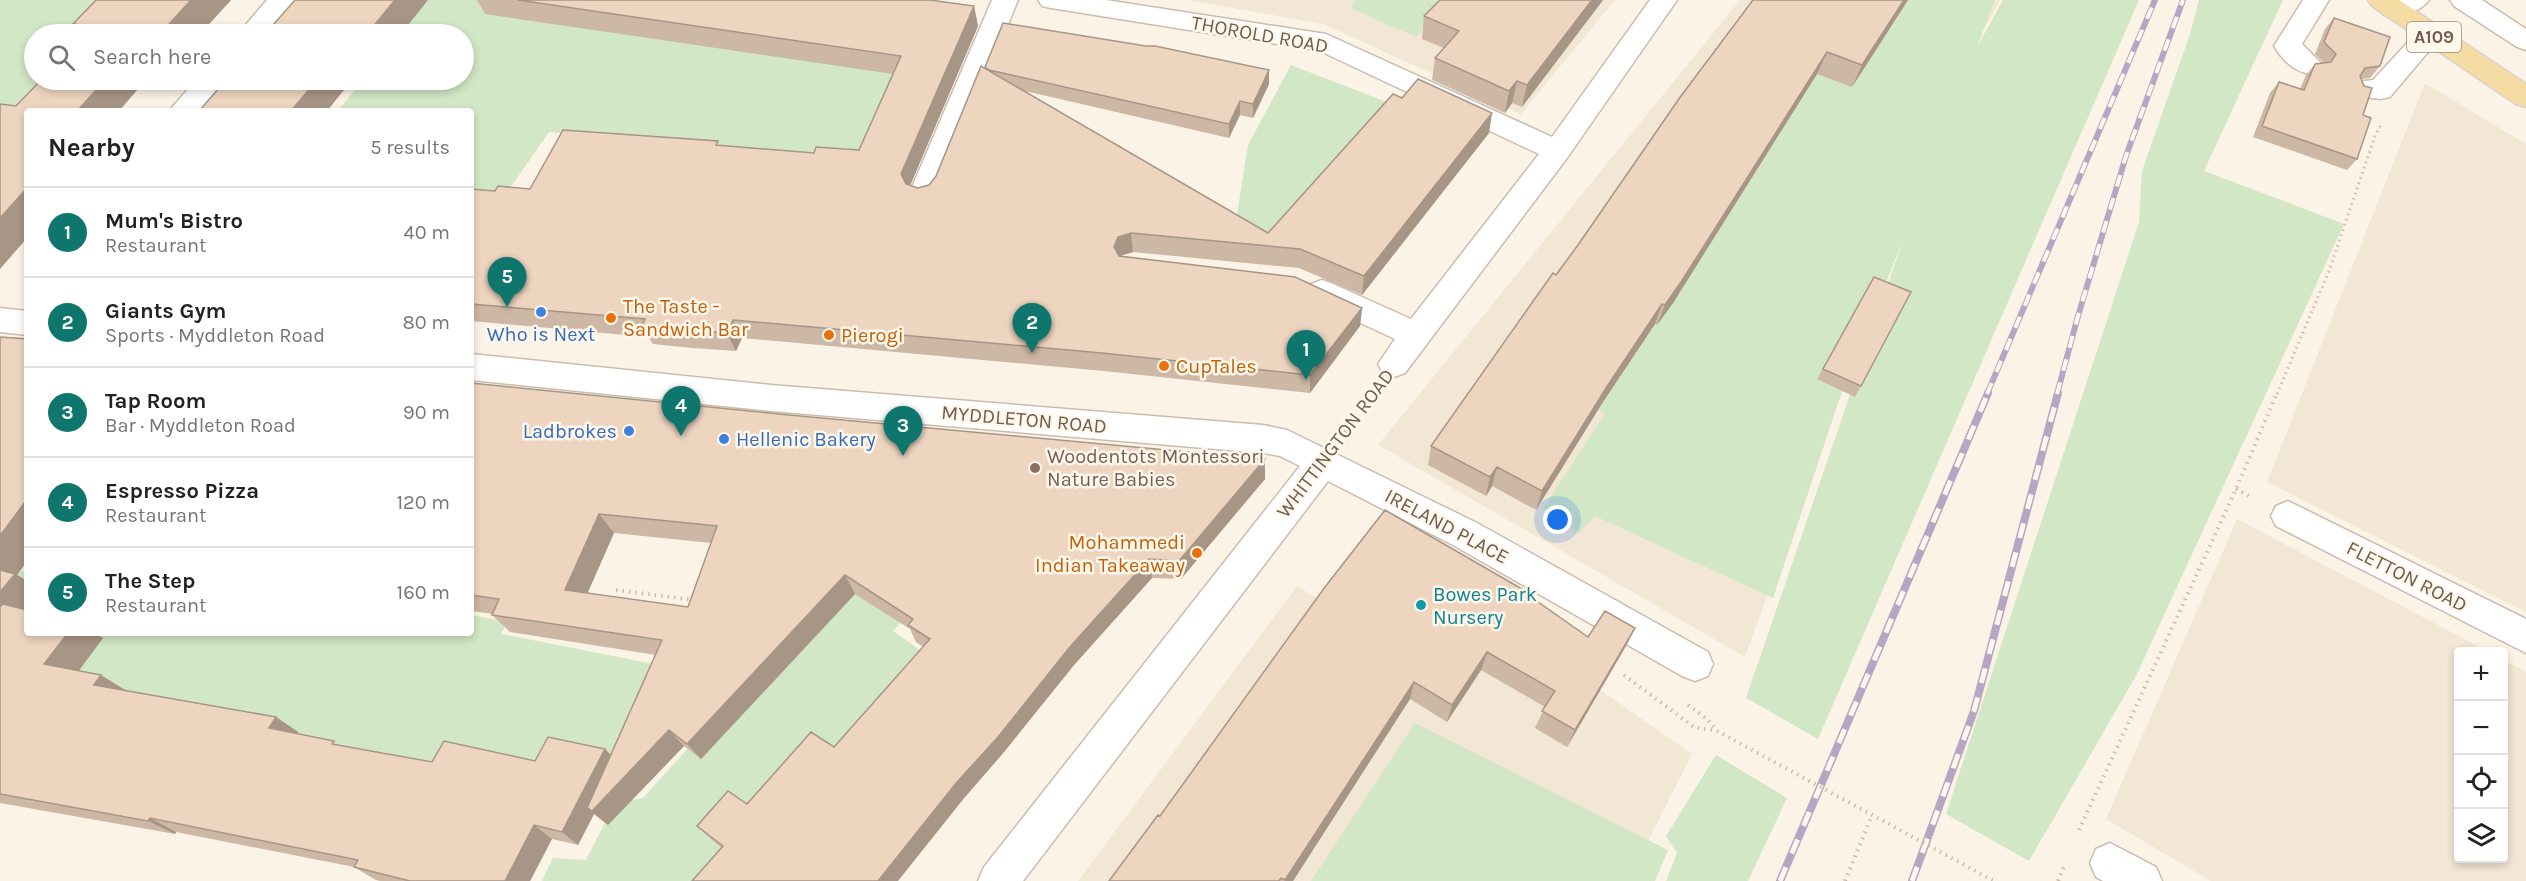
<!DOCTYPE html>
<html lang="en">
<head>
<meta charset="utf-8">
<style>
  body { margin:0; font-family:Karla,sans-serif; background:#f2f2f2; color:#222 }
  .controls { position:absolute; right:18px; bottom:18px; display:grid; overflow:hidden; border-radius:6px; box-shadow:0 3px 9px #0003 }
  .controls button { width:54px; height:54px; display:grid; place-items:center; padding:0; border:0; border-bottom:2px solid #e0e0e0; background:#fff; color:#222; font:30px sans-serif }
  .you { position:absolute; left:1558px; top:520px; width:21px; height:21px; margin:-15px; border:4px solid #fff; border-radius:50%; background:#1a73e8; box-shadow:0 0 0 9px #1a73e833 }
  .badge { display:grid; place-items:center; width:39px; height:39px; border-radius:50%; background:#0f766e; color:#fff; font-size:20px; font-weight:700 }
  .pin { position:absolute; translate:-50% -50px; filter:drop-shadow(0 2px 3px #0008) }
  .pin::after { content:''; position:absolute; top:32px; width:21px; height:18px; background:inherit; clip-path:polygon(0 0,100% 0,50% 100%) }
  .list { margin:0; padding:0; list-style:none }
  h2 { display:flex; justify-content:space-between; align-items:center; height:78px; margin:0; padding:0 24px; font-size:26px }
  h2 small { font-size:20px; font-weight:400; color:#767676 }
  .list li { display:grid; grid-template-columns:39px 1fr auto; gap:18px; align-items:center; box-sizing:border-box; height:90px; padding:0 24px; border-top:2px solid #e0e0e0 }
  .list b { display:block; font-size:22px; white-space:nowrap }
  .list p { margin:0; font-size:20px; white-space:nowrap; color:#767676 }
  .list em { font-size:20px; font-style:normal; color:#767676 }
  .icon { flex:none; width:33px; height:33px; fill:none; stroke:currentColor; stroke-width:2; stroke-linecap:round; stroke-linejoin:round }
  .map { position:relative; flex:none; width:2526px; height:881px; overflow:hidden }
  .search { position:absolute; background:#fff; box-shadow:0 3px 9px #0003; left:24px; top:24px; width:450px; height:66px; display:flex; align-items:center; gap:15px; box-sizing:border-box; padding:0 21px; border-radius:33px; color:#767676; font-size:22px }
  .panel { position:absolute; background:#fff; box-shadow:0 3px 9px #0003; left:24px; top:108px; width:450px; height:528px; border-radius:6px }
  .map>svg:first-child { display:block }
</style>
</head>
<body>
<div class="map">
<svg width="2526" height="881" viewBox="0 0 2526 881">
  <rect width="100%" height="100%" fill="#fbf4e6"/>
  <path fill="#f2e6d5" d="M1188 0H1615L1521 114 1323 24Z
    M1740 0H2000L1953 85 1745 657 1378 445Z
    M2425 83 2526 144V612L2267 482Z
    M2237 519 2487 651 2458 652V858H2504V660L2526 672V881H2211L2106 819Z
    M1297 586 1343 614 1480 669 1527 639 1692 754 1628 881H1078Z"/>
  <path fill="#d1e7c5" d="M0 0H156L125 34H34V80H85L0 126Z
    M425 0H500L925 63 856 162 549 132 506 194 471 191V111H338L363 80H464V34H399Z
    M1355 0H1490L1443 7 1416 37 1351 8Z
    M1858 0H1995L1977 47 2003 0H2139L1818 739 1746 698 1904 237 1837 406 1773 598 1595 516 1579 533 1543 508 1605 414 1565 389Z
    M2199 0H2283L2204 171 2344 224 2136 676 2029 861 1946 814 2139 222 2142 171 2190 34Z
    M1291 65 1397 106 1267 248 1258 230 1237 214 1248 145Z
    M0 568 27 572V633H471V615L507 622 501 634 664 666 619 773 439 777 214 735 0 649Z
    M798 571 940 579 893 631 936 661 727 881H542L553 858 586 860 615 803 643 798 794 631Z
    M1415 723 1668 850 1655 881H1311Z
    M1716 755 1787 798 1748 881H1666L1677 853 1666 836Z"/>
  <g fill="none" stroke-linecap="round" stroke-linejoin="round">
    <g stroke="#ccbcad" stroke-width="3">
      <path id="minor" d="M267 0H295L266 34H238Z
        M992 0H1018L939 194 934 202 924 205 914 202 909 194Z
        M1038 0H1106L1326 34 1552 137 1650 0H1677L1567 158 1405 373 1394 377 1383 373 1378 364 1395 339 1311 300 1307 292 1311 284 1322 280 1333 284 1411 319 1539 154 1320 51 1051 8 1042 6Z
        M2303 0H2329L2302 44 2324 66 2320 73C2301 78 2283 62 2274 46Z
        M2391 0H2429C2421 12 2397 19 2384 15L2380 9 2384 3Z
        M2450 0H2482L2526 29V50L2517 47 2454 6Z
        M2430 25 2439 28 2443 34 2390 97 2380 99 2356 96 2352 89 2356 82 2373 80 2421 28Z
        M196 80H225L199 111H169Z
        M0 308 27 311V335L0 332Z
        M471 354 771 385 1263 425 1287 430 1477 523 1708 652 1713 664 1708 676 1695 681 1682 676 1453 545 1328 481 1023 881H978L984 867 1300 466 1280 456 1263 453 771 411 471 380Z
        M2288 501 2526 619V653L2276 526 2271 516 2276 506Z
        M2110 843 2156 867 2162 881H2103L2096 877 2090 863 2096 849Z"/>
    </g>
    <g stroke="#d8d1cd" stroke-width="3">
      <path id="major" d="M2368 0H2399L2526 84V107L2516 104 2372 6Z"/>
    </g>
    <path stroke="#d3b9a3" stroke-width="3" stroke-dasharray="1.5 4" stroke-linecap="butt" d="M2277 394 2329 271 2375 136 2382 123"/>
    <path stroke="#d3b9a3" stroke-width="4" stroke-dasharray="1.5 5" stroke-linecap="butt" d="M1345 432 1373 394
      M2236 489 2251 497
      M616 590 694 600
      M1624 675 1694 727 1717 731
      M1688 705 1707 719 1716 730
      M2079 830 2236 489 2277 393
      M1845 881 1872 815
      M2058 881 2065 864"/>
    <use href="#minor" fill="#fff" fill-rule="evenodd"/>
    <use href="#major" fill="#f5dca3" fill-rule="evenodd"/>
    <g stroke="#b8a5c4" stroke-width="6">
      <path id="rail-far1" d="M1987 394 2155 0
        M2057 394 2078 316 2126 156 2183 0"/>
    </g>
    <g stroke="#b8a5c4" stroke-width="8">
      <path id="rail" d="M1780 881 1988 393
        M1912 881 1974 711 2058 393"/>
    </g>
    <use href="#rail-far1" stroke="#fef8ec" stroke-width="4" stroke-dasharray="12" stroke-linecap="butt"/>
    <use href="#rail" stroke="#fef8ec" stroke-width="5" stroke-dasharray="15" stroke-linecap="butt"/>
    <path stroke="#d3b9a3" stroke-width="4" stroke-dasharray="1.5 5" stroke-linecap="butt" d="M1717 731 1994 881"/>
  </g>
  <path fill="#cdb7a5" fill-rule="evenodd" d="M96 0H231L200 34H83L73 24Z
    M477 0H930L974 6 978 26 910 185 918 188 929 185 936 176 985 67 1269 70V84L1253 118 1240 115 1229 138 1025 91 1268 233 1489 133 1362 295 1299 268 1133 252 1120 256 1362 308 1360 326 1310 393 1104 371 742 338 736 351 692 348 653 344 648 337 471 321V189L495 191 530 189 720 145 814 153 859 150 893 74 485 14Z
    M1603 0 1522 107 1512 103 1505 113 1432 80 1435 58 1444 48 1422 39 1424 16Z
    M1908 0 1852 87 1817 74 1673 303 1657 325 1655 324 1601 405 1536 510 1492 486 1486 496 1428 465 1431 446 1578 245 1681 96Z
    M2334 18 2380 66 2370 78 2361 79 2363 115 2357 159 2347 170 2253 137 2270 93 2279 82 2300 89 2306 75 2315 64 2324 63 2315 54 2325 29Z
    M1874 277 1861 386 1855 397 1817 379Z
    M0 337 27 339V561L17 575 27 581V633L103 638 78 671 125 690 276 717 298 732 297 734 341 746 432 762 535 761 605 749 611 755 656 655 510 632 492 615 493 614 471 611V383L1265 479 1181 579 1152 578 1074 665 1004 752 965 797 722 848 712 840 697 826 747 804 834 747 923 647 916 642 910 629 855 594 701 759 684 746 608 825 594 814 578 845 552 839 530 881H380L376 880 354 867 176 832 175 834 0 803ZM614 533 711 543 688 607 587 593Z
    M1522 589V591L1588 637 1635 628 1626 646 1567 747 1535 728 1545 707 1481 670 1447 722 1410 699 1293 881H1109L1160 816Z"/>
  <path fill="#a79586" d="M191 0H231L200 34H160Z
    M395 0H428L401 34H367Z
    M1592 0H1603L1522 107 1527 85Z
    M1904 0H1908L1852 87 1862 65Z
    M974 6 978 26 907 193 901 174Z
    M1827 52 1817 74 1673 303 1657 325 1665 305Z
    M1269 70V84L1253 118V104Z
    M105 80H146L119 111H77Z
    M317 80H352L327 111H291Z
    M1517 81 1512 103 1505 113 1509 91Z
    M1240 101V115L1229 138V124Z
    M1492 113 1489 133 1362 295 1364 276Z
    M27 188V238L0 269V218Z
    M1131 233 1133 252 1120 256 1116 266 1114 247 1118 237Z
    M1662 304 1655 324 1601 405 1536 510 1542 491 1608 385Z
    M1362 308 1360 326 1310 393V375Z
    M733 320 742 338 736 351 727 333Z
    M1265 459V479L1181 579 1179 561Z
    M1497 467 1492 486 1486 496 1490 477Z
    M27 486V561L17 575 27 581V617L0 619V536Z
    M599 514 614 533 581 608 565 590Z
    M1149 559 1152 578 1074 665 1004 752 965 797 898 881H878L957 782 1069 648Z
    M845 575 855 594 701 759 687 744Z
    M1635 628 1626 646 1567 747 1575 730Z
    M68 633H95L103 638 72 680 44 664Z
    M1487 652 1481 670 1447 722 1452 705Z
    M101 675 127 691 94 685Z
    M1414 682 1410 699 1293 881H1285Z
    M276 717 298 732 292 743 269 728Z
    M669 730 684 746 608 825 587 808 594 814 578 845 562 832 605 749 620 764Z
    M150 818 176 832 175 834 148 821Z
    M534 825 552 839 530 881H505Z"/>
  <path fill="#eed5c0" stroke="#a79586" stroke-width="1.5" fill-rule="evenodd" d="M96 0H191L160 34H84L92 26 73 24Z
    M295 0H395L367 34H265Z
    M518 0H930L974 6 901 174 906 184 918 188 929 185 936 176 981 66 1268 233 1393 94 1402 98 1418 79 1492 113 1364 276 1300 249 1131 233 1118 237 1114 247 1119 256 1295 277 1362 308 1310 375 1102 353 733 320 727 333 642 326 645 319 471 304V189L495 191 498 186 530 189 563 130 718 141 716 145 814 153 816 147 859 150 901 56Z
    M1440 0H1592L1527 85 1517 81 1509 91 1435 58 1459 31 1424 16Z
    M1753 0H1904L1862 65 1827 52 1681 282 1665 305 1662 304 1608 385 1542 491 1497 467 1490 477 1431 446 1553 273 1556 275 1578 245 1681 96Z
    M2334 18 2390 37 2380 66 2365 68 2360 76 2364 86 2372 88 2363 115 2371 118 2357 159 2262 126 2279 82 2304 90 2315 64 2331 62 2336 54 2324 42Z
    M1003 23 1146 46H1155L1269 70 1253 104 1240 101 1229 124 989 70 985 67Z
    M41 80H105L77 111H27V188L0 218V104L16 106Z
    M226 80H317L291 111H199Z
    M1874 277 1911 292 1861 386 1823 369Z
    M0 337 27 339V486L25 502 0 536Z
    M471 383 789 415 1265 459 1179 561 1149 559 1069 648 998 737 957 782 878 881H692L723 846 697 826 728 791 747 804 811 732 834 747 930 639 908 625 913 619 845 575 687 744 669 730 592 811 587 808 662 640 492 615 499 599 471 595ZM599 514 717 526 688 607 565 590Z
    M1385 510 1522 589 1521 590 1588 637 1605 611 1635 628 1575 730 1542 711 1555 691 1487 652 1452 705 1414 682 1285 880 1281 878 1279 881H1109L1158 815 1160 816 1325 587Z
    M0 570 15 574 0 592Z
    M3 604 27 610V633H68L44 664 101 675 94 685 276 717 269 728 334 741 332 744 432 762 444 741 535 761 548 737 605 749 562 832 534 825 505 881H410L354 867 358 860 150 818 148 821 0 794V607Z"/>
  <g fill="#3f7fe0" stroke="#fef8ec" stroke-width="2">
    <circle cx="541" cy="312" r="6"/>
    <circle cx="629" cy="431" r="6"/>
    <circle cx="724" cy="439" r="6"/>
  </g>
  <g fill="#e8710a" stroke="#fef8ec" stroke-width="2">
    <circle cx="611" cy="318" r="6"/>
    <circle cx="829" cy="335" r="6"/>
    <circle cx="1164" cy="366" r="6"/>
    <circle cx="1197" cy="553" r="6"/>
  </g>
  <circle fill="#8d6e63" stroke="#fef8ec" stroke-width="2" cx="1035" cy="468" r="6"/>
  <circle fill="#0f9aa8" stroke="#fef8ec" stroke-width="2" cx="1421" cy="605" r="6"/>
  <g text-anchor="middle" stroke-width="5" stroke-linejoin="round" paint-order="stroke">
    <rect fill="#fef8ec" stroke="#9c8b7d" stroke-width="1.5" x="2407" y="22" width="54" height="30" rx="4.5"/>
    <g font-size="18" font-weight="bold" fill="#725c4d">
      <text x="2434" y="43">A109</text>
    </g>
    <g font-size="20" fill="#725c4d" stroke="#fef8ec">
      <text transform="translate(1260 34) rotate(10)" y="7">THOROLD ROAD</text>
      <text transform="translate(1024 419) rotate(5)" y="7">MYDDLETON ROAD</text>
      <text transform="translate(1335 443) rotate(-53)" y="7">WHITTINGTON ROAD</text>
      <text transform="translate(1447 526) rotate(28)" y="7">IRELAND PLACE</text>
      <text transform="translate(2407 576) rotate(27)" y="7">FLETTON ROAD</text>
    </g>
    <g font-size="20" fill="#c56008" stroke="#fef8ec" text-anchor="start">
      <text x="623" y="313">The Taste -<tspan x="623" dy="23">Sandwich Bar</tspan></text>
      <text x="841" y="342">Pierogi</text>
      <text x="1176" y="373">CupTales</text>
      <text x="1185" y="549" text-anchor="end">Mohammedi<tspan x="1185" dy="23">Indian Takeaway</tspan></text>
    </g>
    <g font-size="20" fill="#366cbe" stroke="#fef8ec">
      <text x="541" y="341">Who is Next</text>
      <text x="617" y="438" text-anchor="end">Ladbrokes</text>
      <text x="736" y="446" text-anchor="start">Hellenic Bakery</text>
    </g>
    <g font-size="20" fill="#785e54" stroke="#fef8ec" text-anchor="start">
      <text x="1047" y="463">Woodentots Montessori<tspan x="1047" dy="23">Nature Babies</tspan></text>
    </g>
    <g font-size="20" fill="#0d838f" stroke="#fef8ec" text-anchor="start">
      <text x="1433" y="601">Bowes Park<tspan x="1433" dy="23">Nursery</tspan></text>
    </g>
  </g>
</svg>
<div class="controls">
<button>+</button>
<button>−</button>
<button><svg class="icon" aria-label="locate" viewBox="0 0 24 24"><circle cx="12" cy="12" r="6"/><path d="M12 2v4M12 18v4M2 12h4M18 12h4"/></svg></button>
<button><svg class="icon" aria-label="layers" viewBox="0 0 24 24"><path d="M12 4l9 5-9 5-9-5zM3 14l9 5 9-5"/></svg></button>
</div>
<div class="you"></div>
<div class="pin badge" style="left:1306px;top:380px">1</div>
<div class="pin badge" style="left:1032px;top:353px">2</div>
<div class="pin badge" style="left:903px;top:456px">3</div>
<div class="pin badge" style="left:681px;top:436px">4</div>
<div class="pin badge" style="left:507px;top:307px">5</div>
<div class="search"><svg class="icon" aria-label="search" viewBox="0 0 24 24"><circle cx="10" cy="10" r="6"/><path d="M15 15l6 6"/></svg>Search here</div>
<section class="panel">
<h2>Nearby<small>5 results</small></h2>
<ul class="list">
<li><span class="badge">1</span><div><b>Mum's Bistro</b><p>Restaurant</p></div><em>40 m</em></li>
<li><span class="badge">2</span><div><b>Giants Gym</b><p>Sports · Myddleton Road</p></div><em>80 m</em></li>
<li><span class="badge">3</span><div><b>Tap Room</b><p>Bar · Myddleton Road</p></div><em>90 m</em></li>
<li><span class="badge">4</span><div><b>Espresso Pizza</b><p>Restaurant</p></div><em>120 m</em></li>
<li><span class="badge">5</span><div><b>The Step</b><p>Restaurant</p></div><em>160 m</em></li>
</ul>
</section>
</div>
</body>
</html>
